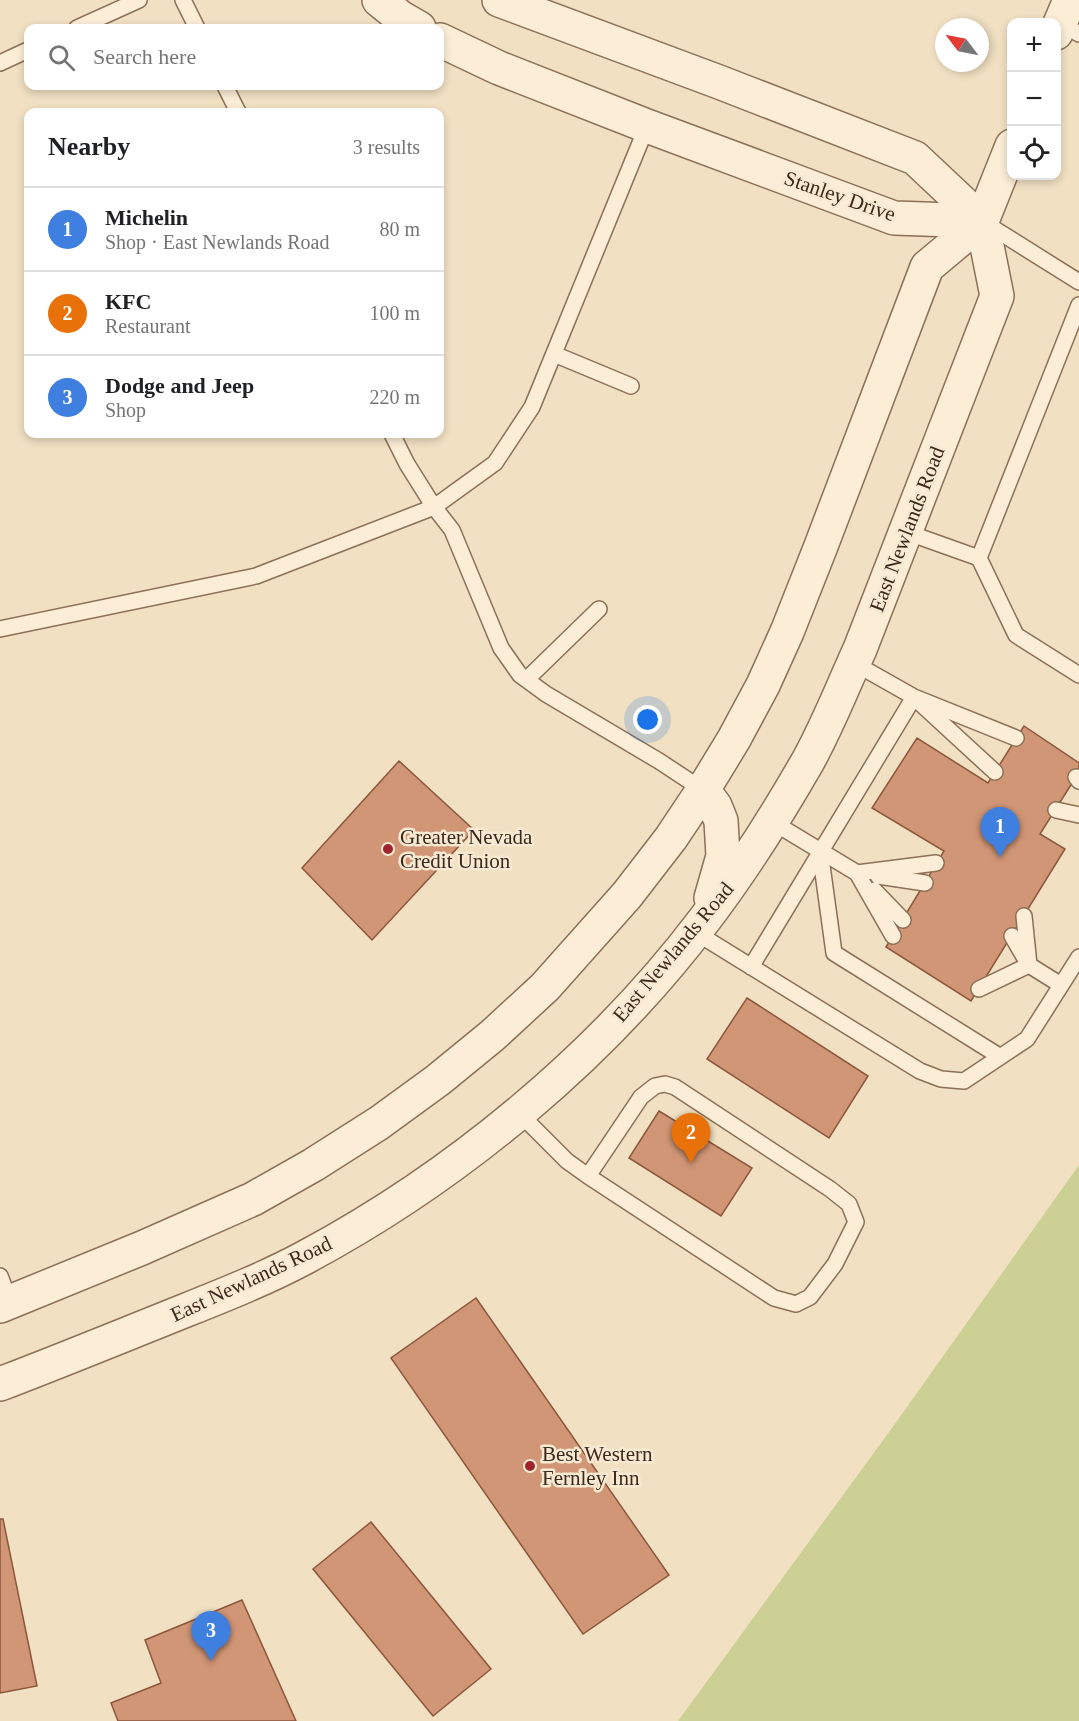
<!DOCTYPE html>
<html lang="en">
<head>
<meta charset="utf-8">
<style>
  body { margin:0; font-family:"Times New Roman",serif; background:#f6f6f6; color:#202124 }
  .controls { position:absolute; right:18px; top:18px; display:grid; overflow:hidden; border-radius:12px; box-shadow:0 3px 9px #0003 }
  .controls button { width:54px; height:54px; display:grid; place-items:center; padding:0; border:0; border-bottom:2px solid #e0e0e0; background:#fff; color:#202124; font:30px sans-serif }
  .compass { position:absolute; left:935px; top:18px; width:54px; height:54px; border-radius:50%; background:#fff; box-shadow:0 3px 9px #0003; rotate:302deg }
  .you { position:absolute; left:648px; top:720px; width:21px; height:21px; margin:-15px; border:4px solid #fff; border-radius:50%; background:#1a73e8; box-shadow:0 0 0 9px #1a73e833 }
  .badge { display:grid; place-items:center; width:39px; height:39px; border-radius:50%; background:#0f766e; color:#fff; font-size:20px; font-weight:700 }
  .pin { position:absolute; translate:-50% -50px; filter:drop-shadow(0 2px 3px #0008) }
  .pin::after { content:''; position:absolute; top:32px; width:21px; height:18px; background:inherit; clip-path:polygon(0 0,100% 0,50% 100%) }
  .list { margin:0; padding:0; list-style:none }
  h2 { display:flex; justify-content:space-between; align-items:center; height:78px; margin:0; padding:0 24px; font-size:26px }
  h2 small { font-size:20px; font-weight:400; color:#757577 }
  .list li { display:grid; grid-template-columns:39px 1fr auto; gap:18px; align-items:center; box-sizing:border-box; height:84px; padding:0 24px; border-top:2px solid #e0e0e0 }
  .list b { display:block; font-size:22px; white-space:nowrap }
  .list p { margin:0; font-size:20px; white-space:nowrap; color:#757577 }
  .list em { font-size:20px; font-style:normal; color:#757577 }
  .icon { flex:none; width:33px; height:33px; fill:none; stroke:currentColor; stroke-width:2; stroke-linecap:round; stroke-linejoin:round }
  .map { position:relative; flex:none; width:1079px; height:1721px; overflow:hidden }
  .search { position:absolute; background:#fff; box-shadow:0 3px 9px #0003; left:24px; top:24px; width:420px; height:66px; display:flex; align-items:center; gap:15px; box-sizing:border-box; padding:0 21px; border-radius:12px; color:#757577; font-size:22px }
  .panel { position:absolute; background:#fff; box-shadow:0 3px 9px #0003; left:24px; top:108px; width:420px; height:330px; border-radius:12px }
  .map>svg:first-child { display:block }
</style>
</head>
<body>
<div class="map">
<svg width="1079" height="1721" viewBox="0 0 1079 1721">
  <rect width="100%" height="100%" fill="#f1e0c2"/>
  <path fill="#cdd095" d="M1079 1165V1721H678L892 1428Z"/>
  <path fill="#d19676" stroke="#8d573c" stroke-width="1.5" d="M1024 726 1079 763V772L1040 834 1065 849 971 1001 886 947 944 851 872 808 917 738 988 783Z
    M399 761 474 830 372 940 302 868Z
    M747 998 868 1076 829 1138 707 1059Z
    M659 1111 752 1168 721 1216 629 1158Z
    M476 1298 669 1575 583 1634 391 1358Z
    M0 1519H3L37 1686 0 1693Z
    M371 1522 491 1669 433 1716 313 1569Z
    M242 1600 296 1721H118L111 1703 161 1683 145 1640Z"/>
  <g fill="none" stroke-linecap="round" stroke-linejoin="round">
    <g stroke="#8c7058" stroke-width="18">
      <path id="service" d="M183 0 197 28
        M1060 23 1079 34
        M77 28 139 0
        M0 63 28 50
        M225 86 238 112
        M985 223 1079 282
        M554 354 631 386
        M392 434 407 464 434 507 452 530 501 648 520 675 546 694 659 761 703 790
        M906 532 979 558 1016 635 1079 675
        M979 558 1079 305
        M0 629 256 576 434 507 495 463 532 407 647 126
        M854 663 914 697 1016 738
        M527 679 599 609
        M920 703 995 772
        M1076 777 1079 781
        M1056 810 1079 815
        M771 821 857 873 893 936
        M820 851 834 953 999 1056
        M857 873 936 863
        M878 876 925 883
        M874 890 903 920
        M1024 916 1029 965
        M695 932 920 1071 941 1079 964 1081 1027 1039 1079 957
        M1012 936 1026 960
        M751 967 914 697
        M979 989 1029 965 1061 985
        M519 1113 567 1161 588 1176 774 1298 796 1304 810 1297 835 1264 856 1222 849 1204 830 1189 675 1087 665 1084 655 1086 641 1097 588 1176
        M0 1276 10 1302"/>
    </g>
    <g stroke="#8c7058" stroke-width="36">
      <path id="tertiary" d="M379 0 400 17 419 28
        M499 0 719 82 915 158 982 221
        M1056 33 1070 0
        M440 40 499 68 647 126 894 218 982 221
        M703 790 715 806 721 821 723 856 711 898
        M0 1306 142 1248 253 1199 313 1165 379 1123 438 1080 493 1035 545 987 627 895 671 838 703 790 734 739 763 685 787 632 821 546 927 267 982 221 1012 146
        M0 1384C55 1363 109 1341 164 1319 211 1300 259 1282 304 1258 456 1177 602 1056 705 919 743 869 777 815 808 761 828 725 843 686 860 649L997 296 982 221"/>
    </g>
    <use href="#service" stroke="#fbedd6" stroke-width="15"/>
    <use href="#tertiary" stroke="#fbedd6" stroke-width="33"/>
  </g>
  <g fill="#9f242d" stroke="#f8ead2" stroke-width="2">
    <circle cx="388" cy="849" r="6"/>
    <circle cx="530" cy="1466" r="6"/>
  </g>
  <g text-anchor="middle" stroke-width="5" stroke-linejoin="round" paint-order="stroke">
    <g font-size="21" fill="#3b2a1d" stroke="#f8ead2">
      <text transform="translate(840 196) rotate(19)" y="7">Stanley Drive</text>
      <text transform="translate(907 529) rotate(-69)" y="7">East Newlands Road</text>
      <text transform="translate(673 952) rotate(-50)" y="7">East Newlands Road</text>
      <text transform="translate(251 1279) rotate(-25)" y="7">East Newlands Road</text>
    </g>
    <g font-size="21" fill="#3b2a1d" stroke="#f8ead2" text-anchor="start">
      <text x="400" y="844">Greater Nevada<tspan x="400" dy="24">Credit Union</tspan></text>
      <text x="542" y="1461">Best Western<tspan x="542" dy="24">Fernley Inn</tspan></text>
    </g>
  </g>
</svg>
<div class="controls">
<button>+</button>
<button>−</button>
<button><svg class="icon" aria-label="locate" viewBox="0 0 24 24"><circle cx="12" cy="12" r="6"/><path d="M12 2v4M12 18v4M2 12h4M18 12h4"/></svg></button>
</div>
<svg class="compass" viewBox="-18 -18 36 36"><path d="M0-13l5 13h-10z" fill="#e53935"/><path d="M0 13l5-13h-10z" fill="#757577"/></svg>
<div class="you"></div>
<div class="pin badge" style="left:1000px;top:857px;background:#3f7fe0">1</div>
<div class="pin badge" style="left:691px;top:1163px;background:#e8710a">2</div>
<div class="pin badge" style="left:211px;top:1661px;background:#3f7fe0">3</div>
<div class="search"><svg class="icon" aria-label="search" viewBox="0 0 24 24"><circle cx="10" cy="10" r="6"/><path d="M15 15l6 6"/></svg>Search here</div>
<section class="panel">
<h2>Nearby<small>3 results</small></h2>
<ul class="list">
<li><span class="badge" style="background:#3f7fe0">1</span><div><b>Michelin</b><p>Shop · East Newlands Road</p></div><em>80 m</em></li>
<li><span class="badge" style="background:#e8710a">2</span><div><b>KFC</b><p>Restaurant</p></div><em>100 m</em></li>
<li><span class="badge" style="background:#3f7fe0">3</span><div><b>Dodge and Jeep</b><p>Shop</p></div><em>220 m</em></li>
</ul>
</section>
</div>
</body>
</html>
